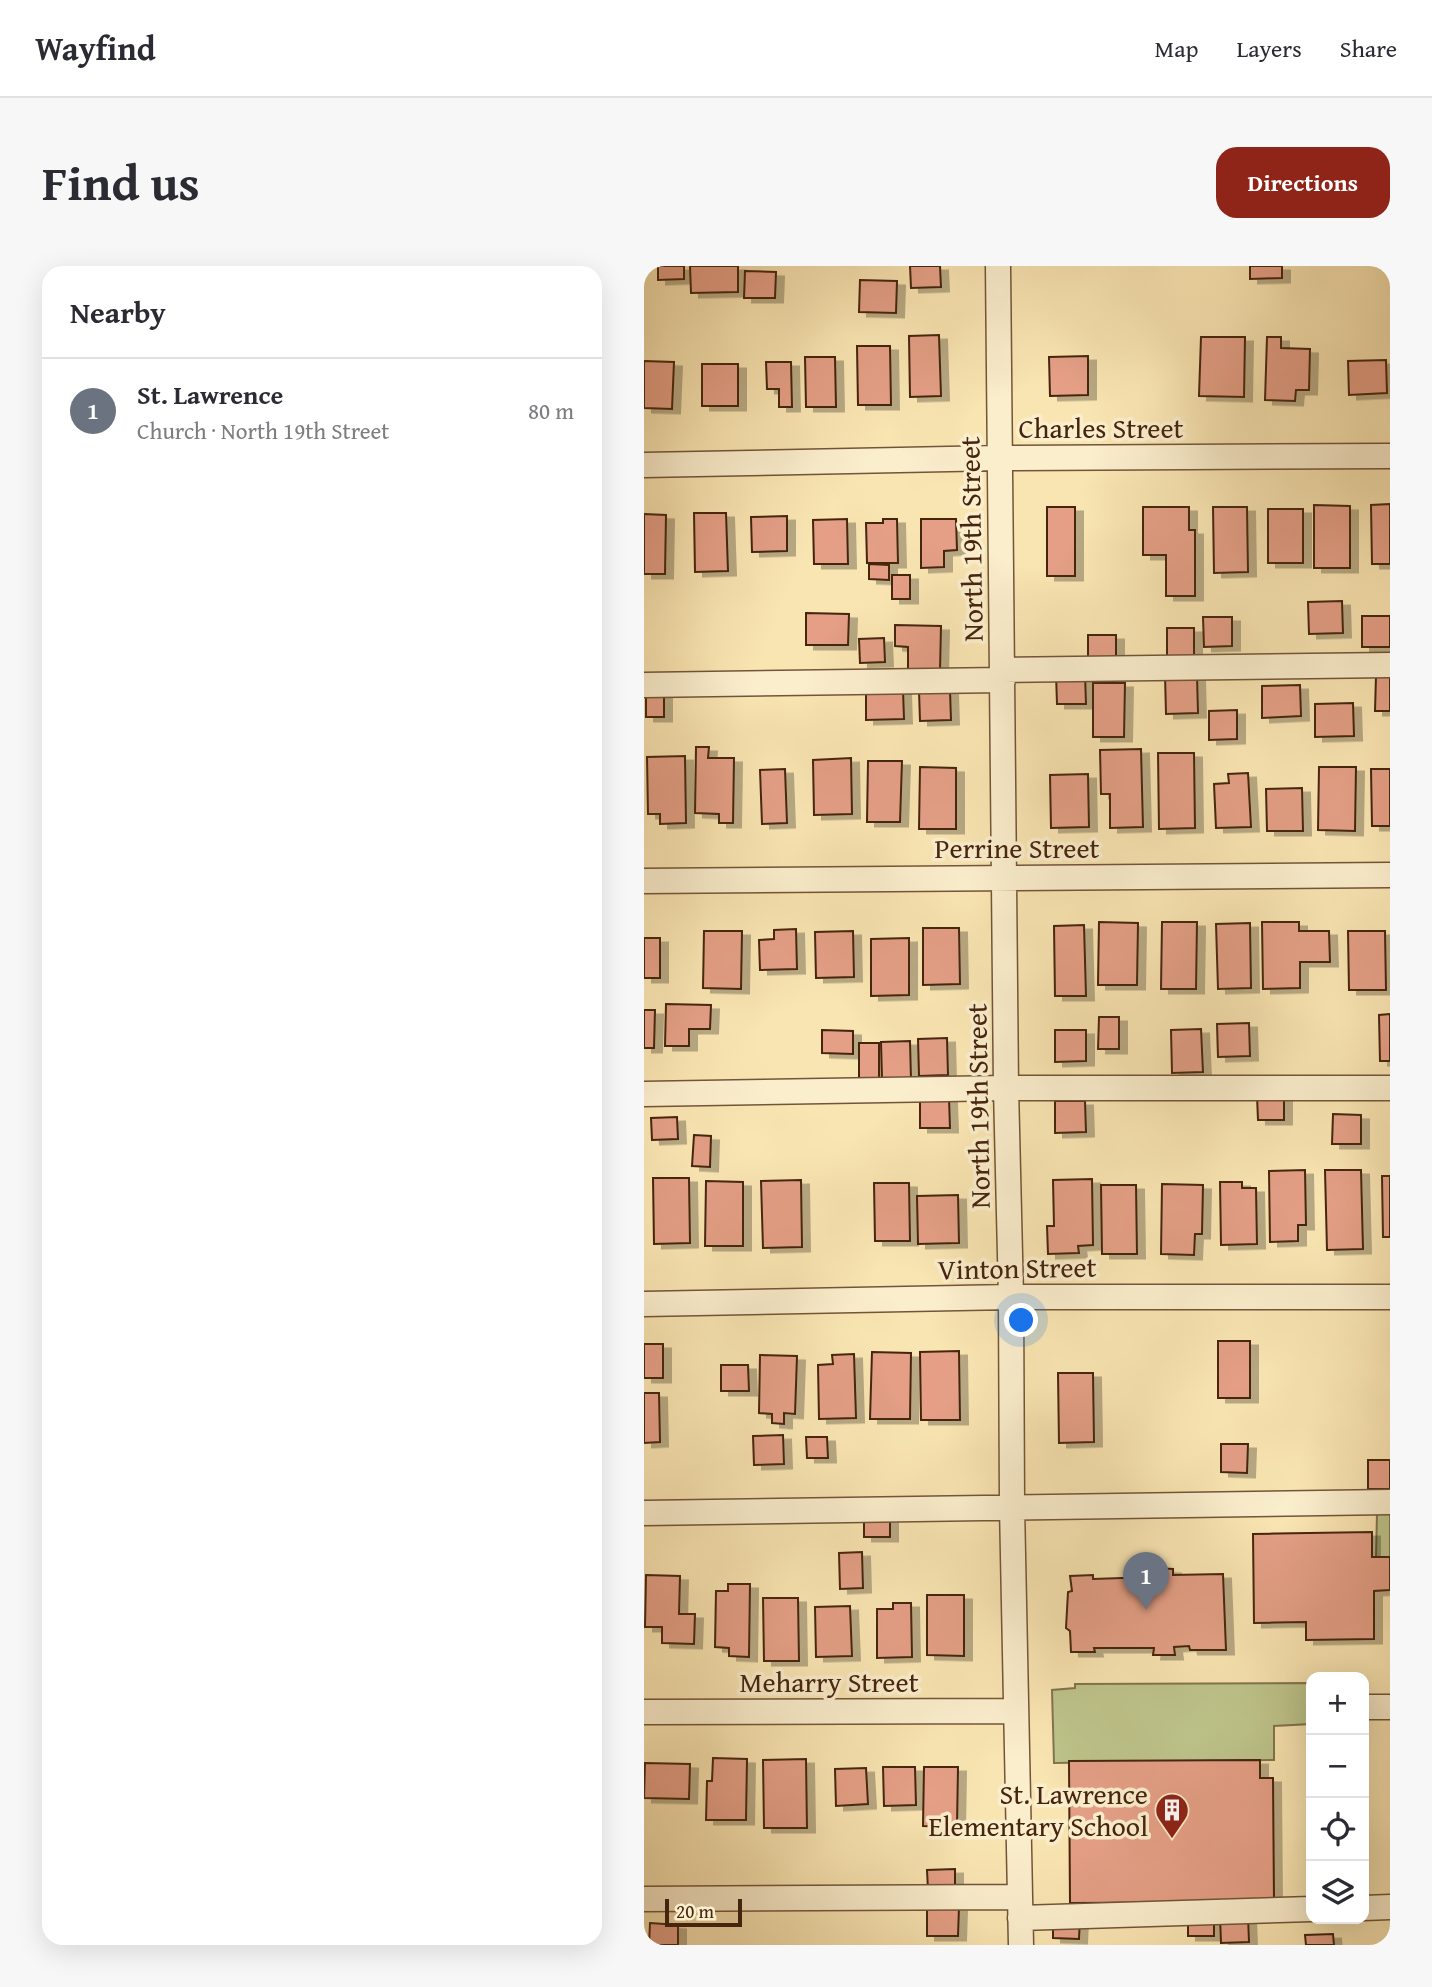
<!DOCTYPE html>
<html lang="en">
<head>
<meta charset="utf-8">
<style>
  body { margin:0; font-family:"Gentium Book Plus",serif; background:#f7f7f7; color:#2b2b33 }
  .controls { position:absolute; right:21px; bottom:21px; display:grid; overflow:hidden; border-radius:14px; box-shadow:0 7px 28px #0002 }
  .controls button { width:63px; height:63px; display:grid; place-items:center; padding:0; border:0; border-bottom:2px solid #e1e1e2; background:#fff; color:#2b2b33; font:35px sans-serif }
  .scale { position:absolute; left:21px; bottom:18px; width:77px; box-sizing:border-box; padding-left:7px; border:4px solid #45250f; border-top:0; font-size:19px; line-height:24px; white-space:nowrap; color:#45250f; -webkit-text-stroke:5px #fbeecd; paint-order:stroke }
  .you { position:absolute; left:378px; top:1055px; width:24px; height:24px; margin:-18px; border:5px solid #fff; border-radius:50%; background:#1a73e8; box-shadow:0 0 0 10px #1a73e833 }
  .badge { display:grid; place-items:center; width:46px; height:46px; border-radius:50%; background:#8f2418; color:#fff; font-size:23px; font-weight:700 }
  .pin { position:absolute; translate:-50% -58px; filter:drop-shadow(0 2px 4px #0008) }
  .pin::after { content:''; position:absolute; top:37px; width:24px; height:21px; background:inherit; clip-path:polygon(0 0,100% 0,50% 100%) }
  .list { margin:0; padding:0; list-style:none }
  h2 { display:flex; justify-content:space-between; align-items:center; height:91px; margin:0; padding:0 28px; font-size:30px }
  h2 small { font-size:23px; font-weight:400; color:#7c7c81 }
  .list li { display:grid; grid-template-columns:46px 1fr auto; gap:21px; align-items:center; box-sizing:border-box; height:105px; padding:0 28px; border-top:2px solid #e1e1e2 }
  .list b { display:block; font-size:26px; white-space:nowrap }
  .list p { margin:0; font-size:23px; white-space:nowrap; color:#7c7c81 }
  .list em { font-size:23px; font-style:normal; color:#7c7c81 }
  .icon { flex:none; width:38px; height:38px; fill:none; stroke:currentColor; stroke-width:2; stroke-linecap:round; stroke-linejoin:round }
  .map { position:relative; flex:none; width:746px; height:1679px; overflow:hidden; border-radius:21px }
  header { display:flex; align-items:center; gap:42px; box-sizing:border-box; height:98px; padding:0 35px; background:#fff; border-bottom:2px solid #e1e1e2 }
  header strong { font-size:33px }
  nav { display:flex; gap:38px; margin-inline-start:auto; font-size:24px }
  .intro { display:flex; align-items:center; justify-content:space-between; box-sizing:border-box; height:168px; padding:0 42px }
  h1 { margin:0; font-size:49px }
  .button { padding:18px 32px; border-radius:21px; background:#8f2418; color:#fff; font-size:24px; font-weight:700 }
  main { display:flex; gap:42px; padding:0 42px }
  aside { flex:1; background:#fff; border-radius:21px; box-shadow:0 7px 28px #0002 }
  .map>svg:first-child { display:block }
</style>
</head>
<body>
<header>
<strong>Wayfind</strong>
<nav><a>Map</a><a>Layers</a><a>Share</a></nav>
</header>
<div class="intro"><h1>Find us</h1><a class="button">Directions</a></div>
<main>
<aside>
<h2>Nearby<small></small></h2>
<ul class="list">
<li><span class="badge" style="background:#6b7280">1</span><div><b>St. Lawrence</b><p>Church · North 19th Street</p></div><em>80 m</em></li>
</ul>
</aside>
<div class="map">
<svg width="746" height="1679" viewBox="0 0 746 1679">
  <defs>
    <filter id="shadow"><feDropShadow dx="8" dy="4.5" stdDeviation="0" flood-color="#0004"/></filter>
  </defs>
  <rect width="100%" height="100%" fill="#f9e5b2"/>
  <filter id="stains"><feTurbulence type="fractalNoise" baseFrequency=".00286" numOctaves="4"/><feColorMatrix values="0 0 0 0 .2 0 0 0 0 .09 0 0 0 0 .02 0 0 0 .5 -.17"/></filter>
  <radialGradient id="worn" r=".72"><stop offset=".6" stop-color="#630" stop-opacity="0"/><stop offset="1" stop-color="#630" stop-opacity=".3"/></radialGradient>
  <path fill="#bec58c" stroke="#82754e" stroke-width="2" d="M733 1247H746V1293L732 1292Z
    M667 1417V1458L630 1460V1494L410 1497 408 1424 431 1422V1418Z"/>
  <path fill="#e49f86" stroke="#45250f" stroke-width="2" filter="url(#shadow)" d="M14 0H40V13L14 14Z
    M46 0H94V26L47 27Z
    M266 0H296L297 21 267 22Z
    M606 0H638V12L606 13Z
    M101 5 132 6 131 32H100Z
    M216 14 253 15 252 47 215 46Z
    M295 69 297 130 266 131 265 70Z
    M557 71H601L600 131 555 130Z
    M623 71H637V82L666 83 665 124H652L651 135 621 134Z
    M213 80H246L247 139H214Z
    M444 90V129L406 130 405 91Z
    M161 91H191L192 141H162Z
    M742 94 743 127 705 129 704 95Z
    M0 95 30 96 28 143 0 142Z
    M122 96H147L148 141H135V123H123Z
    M58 98H94V140H58Z
    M746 238V298H728L727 239Z
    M670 239 706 240V302H670Z
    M403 241H431V310H403Z
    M499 241H545V264H551V330H522V289H499Z
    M569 241H603L604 306 570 307Z
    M624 243H659V297H624Z
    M50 247H82L84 305 51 306Z
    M0 248 22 249 21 308H0Z
    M143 250V285L108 286 107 251Z
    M203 253 204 298H170L169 254Z
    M239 253H253L254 297H223L222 257H239Z
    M277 253H312L313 284 300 285V301L277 302Z
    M225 298 245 299V314L225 313Z
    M248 309H266V333H248Z
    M698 335 699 367 665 368 664 336Z
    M162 347 205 348 204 379H162Z
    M718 350H746V381H718Z
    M559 351H588V380L560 381Z
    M251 359 297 360 296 405H264V381L251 380Z
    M523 362H550V390H523Z
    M444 369H472V392H444Z
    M240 372 241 396 216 397 215 373Z
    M412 408H441L442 438H413Z
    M521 409H553L554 447 522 448Z
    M732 410H746V445H731Z
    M449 417H481L480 471H449Z
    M656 419 657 450 618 452V420Z
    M20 423V451H2V431Z
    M259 424 260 453 222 454V425Z
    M306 424 307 454 276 455 275 425Z
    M709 437 710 470 671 471V438Z
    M593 444V473L565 474V445Z
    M52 481H65L64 492H90L89 557H75V548L51 547Z
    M497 483 499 561 466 562V528H457L456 484Z
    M514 487H550L551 562 515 563Z
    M41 490 42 557 16 558V548H4L3 491Z
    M207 492 208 548 170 549 169 494Z
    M224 495H258L256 556H223Z
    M276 501 312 502V563H275Z
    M675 501H712L711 565 674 564Z
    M141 503 143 557 118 558 116 504Z
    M727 503H746V560H728Z
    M604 507 607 561 572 562 570 518 585 517 584 508Z
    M444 508 445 561 407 562 406 509Z
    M658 522 659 565H623L622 523Z
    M455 656 494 657 493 719H454Z
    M518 656H553L552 723H517Z
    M618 656H655V665H685L686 696H656V722L619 723Z
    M606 657 607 722 574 723 572 658Z
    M440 659 442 730H411L410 660Z
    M279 662H315L316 718 279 719Z
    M152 663 153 703 116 704 115 674 130 673V664Z
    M60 665H98L97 723 59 722Z
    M209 665 210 711 172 712 171 666Z
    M704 665H741L742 724H705Z
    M0 672H16V712H0Z
    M265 672V729L227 730V673Z
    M22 738 67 739 66 763H45V780H21Z
    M0 744H11L10 782H0Z
    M746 748V795H736L735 749Z
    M455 751H475V783H454Z
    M605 757 606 790 574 791 573 758Z
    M557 763 559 806 528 807 527 764Z
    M178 764 209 765V788L178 787Z
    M411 764H442V795L411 796Z
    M303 772 304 809 275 810 274 773Z
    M266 775 267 813H238L237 776Z
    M215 777H235V815H215Z
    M613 830H640V854H614Z
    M276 832H305L306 862H276Z
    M411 835H441L442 866 411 867Z
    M689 848 717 849V878H688Z
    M33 851 34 873 8 874 7 852Z
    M50 869 67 870 66 901 48 900Z
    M661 904 662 959H654V975L626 976 625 905Z
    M681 904H717L719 983 683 984Z
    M738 910H746V971H739Z
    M9 912H45L46 977 10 978Z
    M448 913 449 979 434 980 435 987 404 988 403 960H410L409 914Z
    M157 914 158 981 119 982 117 915Z
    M62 915 99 916V980H61Z
    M576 916H598V922H612L613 978 577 979Z
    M230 917H265L266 975H231Z
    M518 918 559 919 558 968H551L550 989 517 988Z
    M457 919H492L493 988H458Z
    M314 929 315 977 274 978 273 930Z
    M574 1075H606V1132H574Z
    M0 1078H19V1112H0Z
    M315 1085 316 1154H277L276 1086Z
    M228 1086 267 1087 266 1153H226Z
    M210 1088 212 1152 175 1153 174 1099 189 1098 188 1089Z
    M116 1089 153 1090 151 1148 140 1147V1158L128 1157V1148L115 1147Z
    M77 1099H104L105 1125H77Z
    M414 1107H449L450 1176 415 1177Z
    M0 1127H15L16 1176 0 1177Z
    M139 1169 140 1198 110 1199 109 1170Z
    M162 1171H183L184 1192H163Z
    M577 1178H604L603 1207 577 1206Z
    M724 1194H746V1223H724Z
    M220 1252 246 1253V1271H220Z
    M728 1266V1291H746V1324L730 1325V1373L662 1374V1356L610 1357 609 1268Z
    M218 1286 219 1322 196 1323 195 1287Z
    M509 1302 529 1303V1309L579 1308 582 1384H546L545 1380 530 1381 531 1389H509L510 1382H450L451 1386H427L426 1365 422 1362 424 1326 428 1325 426 1310 449 1309V1313L508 1311Z
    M2 1309 36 1310 35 1348H51L50 1378 18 1377V1361H1Z
    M84 1318H106L105 1391 85 1390V1382L71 1381 72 1325H84Z
    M283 1329H320V1390L283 1389Z
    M119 1332H154L155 1395H120Z
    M249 1337H267L268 1391 233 1392V1343H249Z
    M206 1340 208 1390 172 1391 171 1341Z
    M69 1492 103 1493 102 1554H62L63 1515H68Z
    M162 1493 163 1562H120L119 1494Z
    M616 1494V1512H629L630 1636 426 1637 425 1495Z
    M1 1497 46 1498 45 1533 0 1532Z
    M239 1501H271L272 1539 240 1540Z
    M280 1501H314L313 1561 279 1560Z
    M222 1502 224 1538 192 1540 191 1503Z
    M311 1603V1623L284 1624 283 1604Z
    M283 1640 315 1641 314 1670H283Z
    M576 1650H604L605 1676 577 1677Z
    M409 1652H436L435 1673 409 1672Z
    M544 1652 570 1653V1670H544Z
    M6 1657 34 1659V1679H5Z
    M689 1668 690 1679H662L661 1669Z"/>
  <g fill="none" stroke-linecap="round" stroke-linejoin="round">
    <g stroke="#725538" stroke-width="27">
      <path id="minor" d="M354 0 362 822 367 1031 368 1240 377 1679
        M0 199 355 192 746 190
        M359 404 746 399
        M0 419 359 414
        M0 615 746 609
        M0 828 362 822H746
        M0 1038 367 1031H746
        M0 1247 746 1236
        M720 1441H746
        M0 1446 371 1445
        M0 1633 375 1631
        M720 1642 746 1641
        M376 1652 667 1643"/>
    </g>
    <use href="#minor" stroke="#fbeecd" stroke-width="24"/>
  </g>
  <defs>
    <g id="building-pin" transform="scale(1.75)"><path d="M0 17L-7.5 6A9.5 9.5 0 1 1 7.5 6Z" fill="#8f2418" stroke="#fbeecd"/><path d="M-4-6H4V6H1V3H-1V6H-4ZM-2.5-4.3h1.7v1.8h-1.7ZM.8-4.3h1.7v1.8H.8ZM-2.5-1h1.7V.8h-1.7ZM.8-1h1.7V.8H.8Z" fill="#fff"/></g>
  </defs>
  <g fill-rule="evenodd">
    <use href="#building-pin" x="528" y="1544"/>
  </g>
  <g text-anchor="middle" stroke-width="7" stroke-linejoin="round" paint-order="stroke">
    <g font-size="28" fill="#45250f" stroke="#fbeecd">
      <text x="457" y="172">Charles Street</text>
      <text transform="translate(327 273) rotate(-91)" y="10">North 19th Street</text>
      <text x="373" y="592">Perrine Street</text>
      <text transform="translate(334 840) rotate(-91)" y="10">North 19th Street</text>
      <text transform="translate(373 1002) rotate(-1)" y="10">Vinton Street</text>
      <text x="185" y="1426">Meharry Street</text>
    </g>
    <g font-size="28" fill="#45250f" stroke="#fbeecd" text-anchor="end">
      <text x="504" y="1538">St. Lawrence<tspan x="504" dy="32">Elementary School</tspan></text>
    </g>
  </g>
  <rect width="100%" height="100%" filter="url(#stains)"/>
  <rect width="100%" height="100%" fill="url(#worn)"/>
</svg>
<div class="controls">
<button>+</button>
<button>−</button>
<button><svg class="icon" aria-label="locate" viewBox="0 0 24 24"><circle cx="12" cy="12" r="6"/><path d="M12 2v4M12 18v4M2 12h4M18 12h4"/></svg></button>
<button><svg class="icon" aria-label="layers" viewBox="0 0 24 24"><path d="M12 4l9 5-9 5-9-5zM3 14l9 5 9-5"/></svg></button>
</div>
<div class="scale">20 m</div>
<div class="you"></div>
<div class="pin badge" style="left:502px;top:1344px;background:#6b7280">1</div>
</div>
</main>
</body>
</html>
